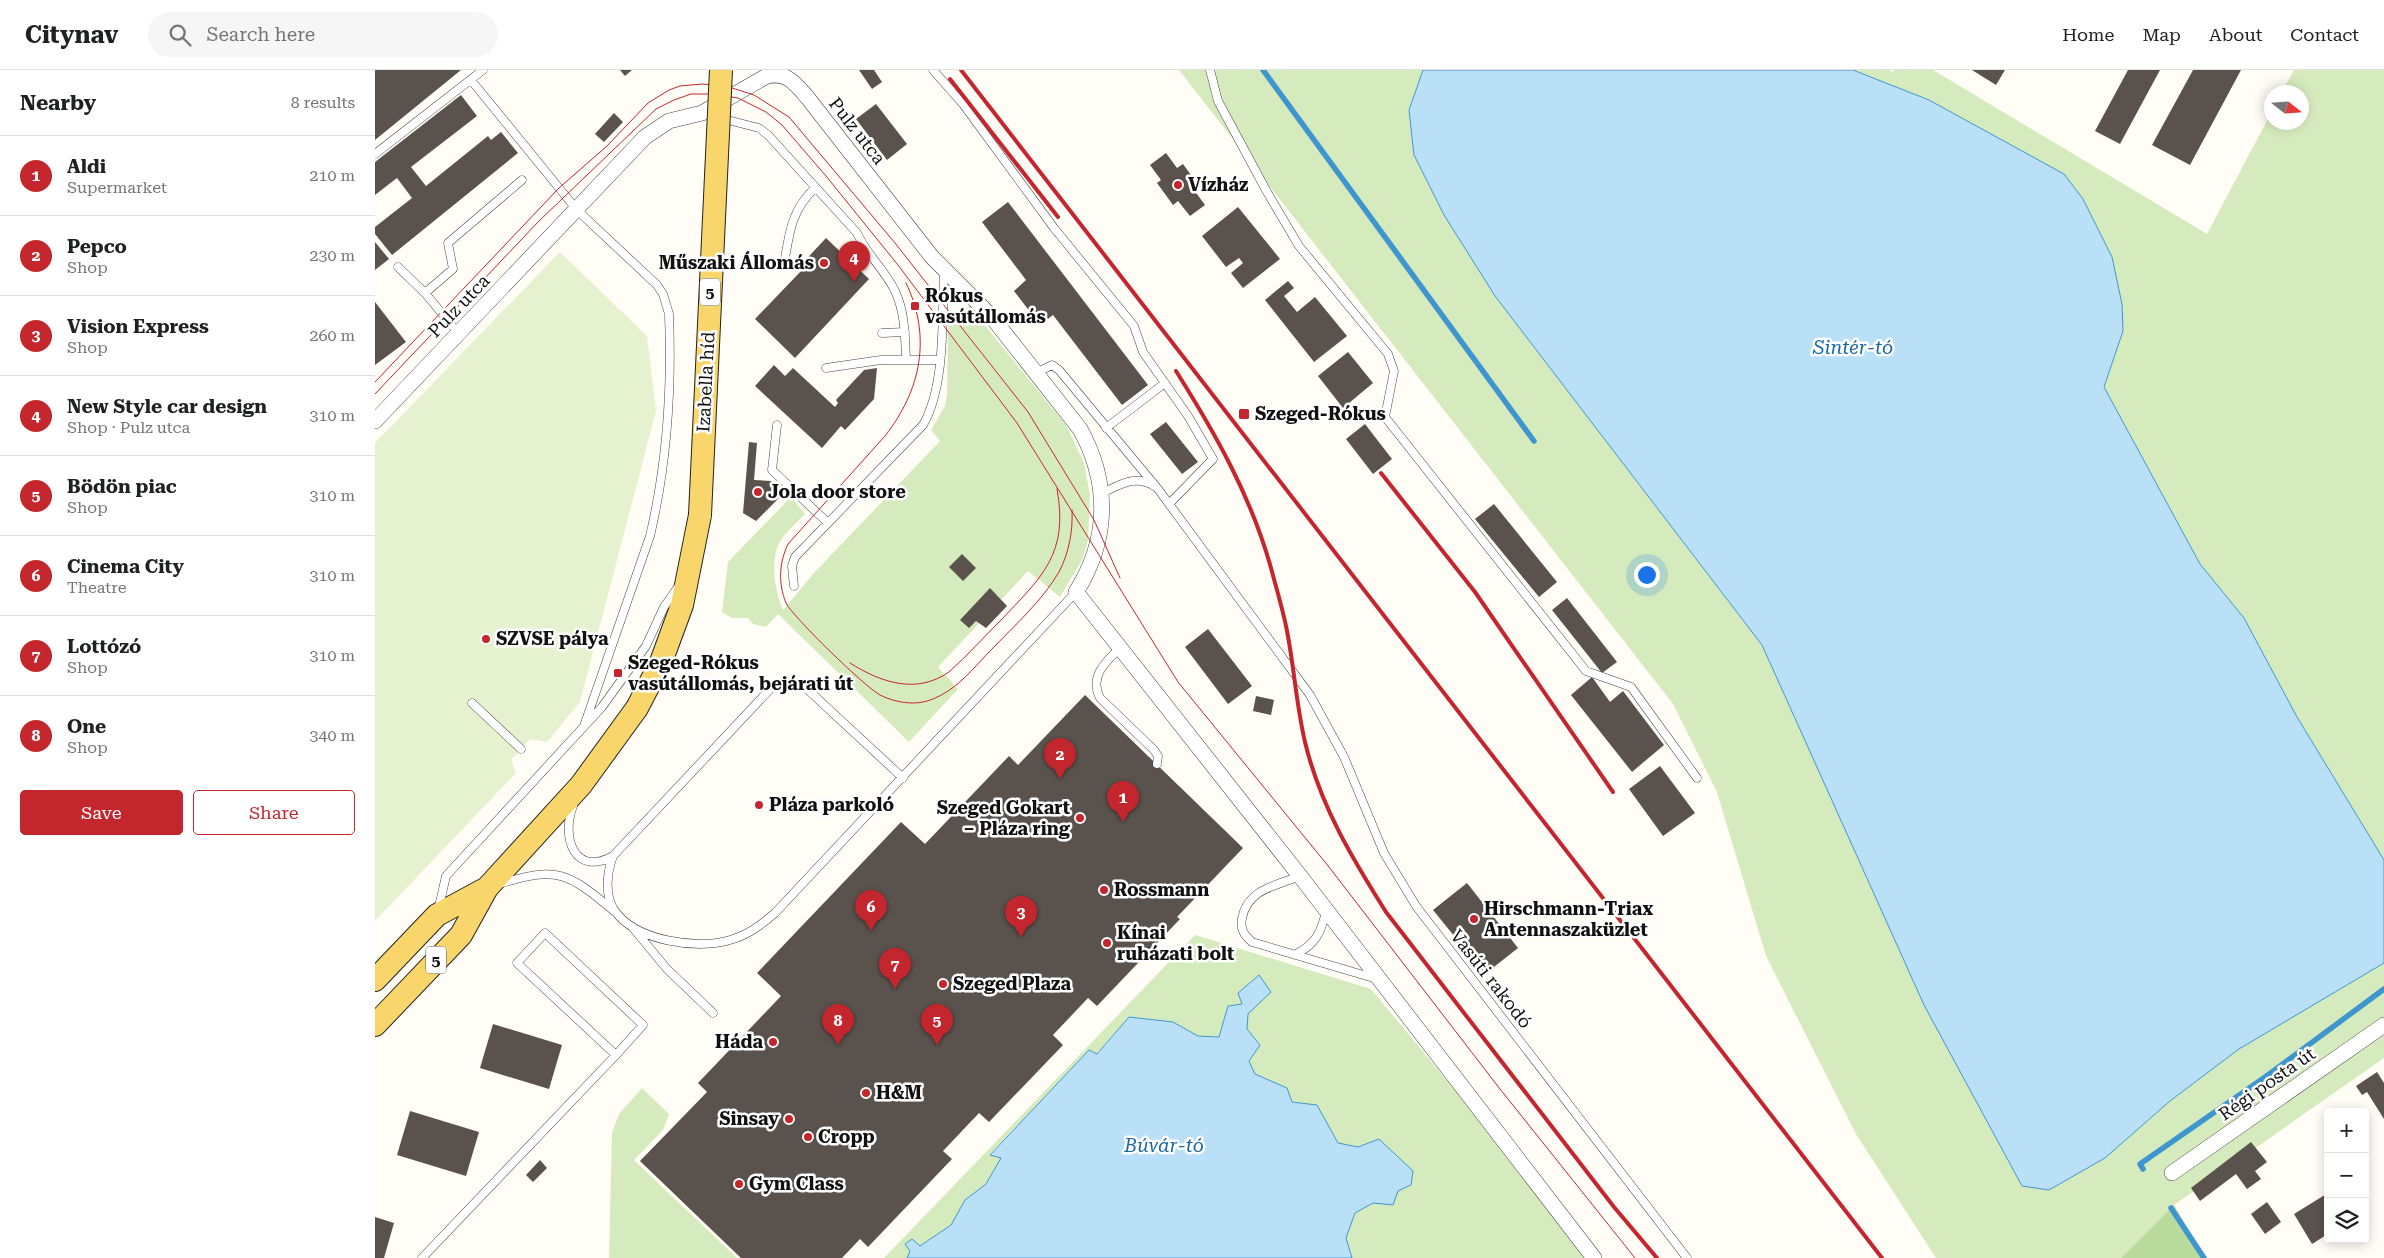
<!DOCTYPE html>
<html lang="en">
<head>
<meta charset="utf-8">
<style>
  body { margin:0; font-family:"Roboto Serif",serif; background:#f6f6f6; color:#202124 }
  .controls { position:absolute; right:15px; bottom:15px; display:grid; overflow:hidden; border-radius:5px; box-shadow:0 2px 12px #0003 }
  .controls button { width:45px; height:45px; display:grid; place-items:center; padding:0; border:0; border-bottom:1px solid #e0e0e0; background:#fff; color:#202124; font:25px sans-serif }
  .compass { position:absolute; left:1889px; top:15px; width:45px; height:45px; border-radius:50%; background:#fff; box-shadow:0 2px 12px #0003; rotate:107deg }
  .you { position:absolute; left:1271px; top:504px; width:18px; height:18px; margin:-12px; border:4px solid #fff; border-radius:50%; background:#1a73e8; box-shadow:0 0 0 8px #1a73e833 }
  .badge { display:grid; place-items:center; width:32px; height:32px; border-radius:50%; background:#c4262e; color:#fff; font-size:16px; font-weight:700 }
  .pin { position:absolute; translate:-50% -41px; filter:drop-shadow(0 1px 2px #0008) }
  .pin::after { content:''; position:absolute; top:26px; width:18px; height:15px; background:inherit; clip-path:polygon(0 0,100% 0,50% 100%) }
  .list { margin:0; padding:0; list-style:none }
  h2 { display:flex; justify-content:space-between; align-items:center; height:65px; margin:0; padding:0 20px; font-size:21px }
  h2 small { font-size:16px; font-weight:400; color:#757577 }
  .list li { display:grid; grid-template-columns:32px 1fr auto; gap:15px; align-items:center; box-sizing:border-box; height:80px; padding:0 20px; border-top:1px solid #e0e0e0 }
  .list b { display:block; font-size:19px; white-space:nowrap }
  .list p { margin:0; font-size:16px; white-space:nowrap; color:#757577 }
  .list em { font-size:16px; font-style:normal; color:#757577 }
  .actions { display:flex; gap:10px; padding:15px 20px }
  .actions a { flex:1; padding:11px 0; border:1px solid #c4262e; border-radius:5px; text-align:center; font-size:18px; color:#c4262e }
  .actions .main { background:#c4262e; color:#fff }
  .icon { flex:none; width:28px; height:28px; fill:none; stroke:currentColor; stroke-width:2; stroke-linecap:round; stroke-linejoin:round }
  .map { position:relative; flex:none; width:2009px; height:1188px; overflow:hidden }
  header { display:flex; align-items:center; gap:30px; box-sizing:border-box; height:70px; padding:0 25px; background:#fff; border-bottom:1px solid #e0e0e0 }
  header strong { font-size:24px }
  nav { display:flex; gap:28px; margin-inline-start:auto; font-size:18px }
  .search { width:350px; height:45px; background:#f6f6f6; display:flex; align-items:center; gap:12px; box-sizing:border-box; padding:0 18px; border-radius:28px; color:#757577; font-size:19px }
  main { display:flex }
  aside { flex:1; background:#fff }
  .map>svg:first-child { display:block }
</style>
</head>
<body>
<header>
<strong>Citynav</strong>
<div class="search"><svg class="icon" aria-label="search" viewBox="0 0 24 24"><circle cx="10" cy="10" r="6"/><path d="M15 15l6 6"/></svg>Search here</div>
<nav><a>Home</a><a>Map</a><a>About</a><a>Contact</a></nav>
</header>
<main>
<aside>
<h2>Nearby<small>8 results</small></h2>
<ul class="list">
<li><span class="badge">1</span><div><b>Aldi</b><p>Supermarket</p></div><em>210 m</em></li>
<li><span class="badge">2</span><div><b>Pepco</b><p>Shop</p></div><em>230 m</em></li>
<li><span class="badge">3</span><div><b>Vision Express</b><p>Shop</p></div><em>260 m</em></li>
<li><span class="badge">4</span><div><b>New Style car design</b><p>Shop · Pulz utca</p></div><em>310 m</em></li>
<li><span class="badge">5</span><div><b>Bödön piac</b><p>Shop</p></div><em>310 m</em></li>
<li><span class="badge">6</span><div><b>Cinema City</b><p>Theatre</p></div><em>310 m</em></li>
<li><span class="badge">7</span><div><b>Lottózó</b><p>Shop</p></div><em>310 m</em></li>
<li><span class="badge">8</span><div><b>One</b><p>Shop</p></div><em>340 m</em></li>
</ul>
<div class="actions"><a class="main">Save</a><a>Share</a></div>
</aside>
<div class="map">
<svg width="2009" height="1188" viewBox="0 0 2009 1188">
  <rect width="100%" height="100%" fill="#fffdf5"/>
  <path fill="#d5ebbd" d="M804 0H1048L1034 40 1120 226 1387 575 1426 660 1674 1120 1730 1088 1795 1031 1864 979 2009 893V988L1799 1135 1746 1188H1561L1481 1064 1391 886 1342 722 1298 634Z
    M1478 0H1514L1518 2 1519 0H1558L1832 164 1896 43V52H1926V22H1907L1919 0H2009V790L1922 647 1869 548 1825 494 1729 317 1748 261 1708 129 1689 104 1554 30Z
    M594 236 691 355 709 393 715 425 713 470 707 490 685 527 653 501 563 597 583 619 534 672 403 544 391 557 378 554 373 548H357L347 542 353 492 416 427 430 444C422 452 412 461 406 470 394 489 400 521 408 540L438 504 565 371 556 360 570 336 572 325 573 254Z
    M820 865 996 919 1219 1188H977L971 1168 980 1143 998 1133 983 1077 963 1073 942 1036 917 1032 912 1018 880 1004 874 991 872 959 873 944 867 934 853 936 844 967 823 966 798 952 754 947 721 984 714 980 615 1084 627 1087 611 1114 590 1130 576 1156 545 1176 531 1174 535 1181 532 1188H509Z
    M267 1018 294 1044 288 1060 259 1090 362 1188H234L237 1063 244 1044Z"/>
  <path fill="#b9dc9c" d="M1799 1135 1830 1188H1746Z"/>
  <path fill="#e6f2cf" d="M185 182 272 266 281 341 205 632 172 672 155 669 136 690 141 703 0 851V373Z"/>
  <path fill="#b9e0f7" stroke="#3f96cf" d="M1048 0H1478L1554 30 1689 104 1708 129 1737 187 1747 234 1748 261 1729 317 1825 494 1869 548 1922 647 2009 790V893L1864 979 1795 1031 1730 1088 1674 1120 1647 1116 1549 935 1387 575 1120 226 1069 145 1039 85 1034 40Z
    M884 905 896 922 873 944 872 959 885 975 874 991 880 1004 912 1018 917 1032 942 1035 963 1073 983 1077 1004 1069 1038 1101 1036 1115 1023 1121 1018 1135 998 1133 980 1143 971 1168 977 1188H532L535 1181 530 1174 537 1169 545 1176 576 1155 590 1130 611 1114 626 1088 615 1085 714 980 722 984 754 947 798 952 823 966 844 967 853 936 867 934 863 923Z"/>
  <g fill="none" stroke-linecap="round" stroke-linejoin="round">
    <path stroke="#3f96cf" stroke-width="5.5" d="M888 0 1159 371
      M1768 1099 1765 1094 1893 1005 2009 919
      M1796 1138 1829 1188"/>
  </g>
  <path fill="#5a524d" d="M0 0H86L0 70Z
    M245 0H257L250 6Z
    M484 0H499L507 12 497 19Z
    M1597 0H1630L1621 15Z
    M1753 0H1785L1745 74 1720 61Z
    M1818 0H1866L1815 95 1777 75Z
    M86 25 102 46 36 97 51 116 113 66 116 70 126 62 143 83 17 185 0 164V157L37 128 22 108 0 125V92Z
    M501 34 532 74 512 90 481 49Z
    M239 43 248 52 229 72 220 64Z
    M791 83 802 98 808 94 824 116 819 120 830 135 815 146 803 131 798 135 782 113 786 110 775 95Z
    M633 132 773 315 747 335 678 245 665 255 639 221 651 210 607 152Z
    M863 137 905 189 868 218 856 203 868 193 864 188 851 197 827 166Z
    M451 168 494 209 420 288 380 249 427 200 424 197Z
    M0 172 14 189 0 200Z
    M913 211 919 218 909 226 922 242 940 227 972 266 939 292 890 230Z
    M0 232 31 272 0 295Z
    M973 282 998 313 968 338 943 306Z
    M399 295 410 306 418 298 460 337 463 333 461 330 489 300 502 298 499 329 470 360 466 356 447 378 380 316Z
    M791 352 823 392 807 404 775 364Z
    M990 354 1017 389 998 404 971 369Z
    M374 372 382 373 379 410 396 411 408 424 381 451 368 443Z
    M1119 434 1182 512 1164 527 1100 449Z
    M587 484 601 498 588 511 574 497Z
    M615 518 632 536 611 558 601 551 594 558 585 550Z
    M1192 528 1242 592 1227 603 1177 540Z
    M833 559 877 616 853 634 810 577Z
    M1217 607 1235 632 1248 621 1289 675 1257 702 1196 625Z
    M710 625 868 778 802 847 805 849 722 936 713 928 678 965 688 975 614 1052 604 1043 568 1081 577 1089 493 1177 485 1169 467 1188H366L265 1091 332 1022 323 1013 406 926 382 903 526 752 550 774 634 686 643 695Z
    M881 626 899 630 896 645 878 641Z
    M1285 696 1320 743 1288 766 1254 719Z
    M1092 813 1143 878 1110 904 1058 840Z
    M118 954 187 975 174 1019 105 998Z
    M2002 1002 2009 1013V1049L1992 1022 1987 1025 1981 1016Z
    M35 1041 104 1062 91 1106 22 1085Z
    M1876 1072 1892 1092 1880 1101 1886 1109 1872 1119 1861 1104 1825 1131 1816 1118Z
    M165 1090 172 1098 158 1112 151 1105Z
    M1953 1123V1164L1937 1174 1919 1144Z
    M1892 1132 1906 1152 1890 1164 1876 1144Z
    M0 1147 19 1153 9 1188H0Z"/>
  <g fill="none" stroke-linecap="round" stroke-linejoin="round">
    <g stroke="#444" stroke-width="9">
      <path id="lane" d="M558 0 588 34 679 158 759 256 768 282 813 346 838 389 794 434
        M835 0 843 31 892 122 924 176 1013 284 1019 301 1010 347 1211 601 1256 617 1322 708
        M96 10 202 140 282 215 288 224 294 244C297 318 292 394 275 466L209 656
        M345 48 384 58 393 65 482 163C492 185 510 200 520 221 530 242 530 266 531 289
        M0 84 108 0
        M409 195C414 164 416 140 440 118
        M23 197 50 223
        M507 263 530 262
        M84 264 50 223 78 199 73 173 147 110
        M451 298 506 290H564
        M661 303 677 295 684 300 783 419 935 625 969 687 1009 783 1041 836 1312 1188
        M402 355 397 400 453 453
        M731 358 790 313
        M727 423C745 415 760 404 779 416
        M419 516 417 496 420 487 548 355C571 316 567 245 569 199
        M745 578C730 592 714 607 725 628L779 680 783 686 782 694
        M97 633 146 679
        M198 736C186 767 199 807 238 786L400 614 415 612 431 618 528 708
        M238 786C232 802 229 826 240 841 261 871 323 880 355 870 373 865 386 855 400 843L701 522
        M925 806C900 816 873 819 867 848 865 859 869 865 877 872L1002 909
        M124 814C183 796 192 802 239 841
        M63 841 71 806 227 637 271 576 289 537 303 517
        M258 858 292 899 338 943
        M921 884C941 874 946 862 951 842
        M47 1188 241 985 268 955 170 863 142 893 241 985"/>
    </g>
    <g stroke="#444" stroke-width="16">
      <path id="street" d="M0 351 270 67 294 51 327 43 390 7C410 0 420 13 432 27L557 187 616 246 705 359C735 413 734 470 701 522L925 806 1219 1188
        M1797 1103 2009 955"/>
    </g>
    <g stroke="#222" stroke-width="24">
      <path id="primary" d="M0 910 62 845 112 818
        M0 955 86 865 112 818 206 715 262 638 286 592 307 535 325 445"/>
    </g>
    <use href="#lane" stroke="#fff" stroke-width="8"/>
    <use href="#street" stroke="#fff" stroke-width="15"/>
    <use href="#primary" stroke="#f9d66b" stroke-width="22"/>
    <path stroke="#c4262e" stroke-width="1" d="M531 213C557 267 546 320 510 366L413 474C404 493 403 513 411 533 418 547 490 617 505 625 515 630 527 633 538 633 551 633 562 628 573 621 590 610 603 593 617 579 640 555 667 531 684 502 694 483 698 461 697 440
      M0 312 184 118 232 76 273 33 294 20 305 16 327 14 351 16 379 25 414 47 520 173 653 342 719 450 745 508
      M0 324 164 151 281 39 299 30 316 24H337L363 28 391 42 407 55 451 106 523 195 642 353 803 612 954 797 1125 1019 1260 1188
      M475 593C505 612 541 625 574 602 592 586 608 568 625 551 667 507 694 484 682 419"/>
    <path stroke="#c4262e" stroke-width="4" d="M586 0 1507 1188
      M575 9 683 147
      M801 301C840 363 876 426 896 498 901 517 907 537 911 556 919 594 921 634 930 672 945 735 977 788 1011 842L1239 1137 1282 1188
      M1006 403 1100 522 1238 722"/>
    <g stroke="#222" stroke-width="24" stroke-linecap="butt">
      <path id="primary-bridge" d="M325 445 346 0"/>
    </g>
    <use href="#primary-bridge" stroke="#f9d66b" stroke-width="22"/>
  </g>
  <g fill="#c4262e" stroke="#fff" stroke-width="2">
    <circle cx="803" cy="115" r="5"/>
    <circle cx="449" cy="193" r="5"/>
    <rect x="535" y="231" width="10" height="10" rx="2.5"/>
    <rect x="863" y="338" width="12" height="12" rx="2.5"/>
    <circle cx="383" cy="422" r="5"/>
    <circle cx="111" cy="569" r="5"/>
    <rect x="238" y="598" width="10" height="10" rx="2.5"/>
    <circle cx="384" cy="735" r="5"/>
    <circle cx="705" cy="748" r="5"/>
    <circle cx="729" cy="820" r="5"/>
    <circle cx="1099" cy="849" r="5"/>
    <circle cx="732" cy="873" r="5"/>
    <circle cx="568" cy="914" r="5"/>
    <circle cx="398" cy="972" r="5"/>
    <circle cx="491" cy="1023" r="5"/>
    <circle cx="414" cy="1049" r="5"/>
    <circle cx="433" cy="1067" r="5"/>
    <circle cx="364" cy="1114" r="5"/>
  </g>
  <g text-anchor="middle" stroke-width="5" stroke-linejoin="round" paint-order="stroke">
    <g fill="#fff" stroke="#585858" stroke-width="1">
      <rect x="325" y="208.5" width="20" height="27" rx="4"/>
      <rect x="51" y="876.5" width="20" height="27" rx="4"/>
    </g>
    <g font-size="16" font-weight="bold" fill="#111">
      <text x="335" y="228">5</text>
      <text x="61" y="896">5</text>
    </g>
    <g font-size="18" fill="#111" stroke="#fff">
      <text transform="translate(482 61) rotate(52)" y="6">Pulz utca</text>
      <text transform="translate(84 236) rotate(-46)" y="6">Pulz utca</text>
      <text transform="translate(331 312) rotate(-87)" y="6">Izabella híd</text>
      <text transform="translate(1116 909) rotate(52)" y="6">Vasúti rakodó</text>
      <text transform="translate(1892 1014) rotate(-35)" y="6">Régi posta út</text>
    </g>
    <g font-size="18" font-weight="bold" fill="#111" stroke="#fff" text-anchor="start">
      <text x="813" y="121">Vízház</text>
      <text x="439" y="199" text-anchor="end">Műszaki Állomás</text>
      <text x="550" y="232">Rókus<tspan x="550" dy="21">vasútállomás</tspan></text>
      <text x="880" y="350">Szeged-Rókus</text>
      <text x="393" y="428">Jola door store</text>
      <text x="121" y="575">SZVSE pálya</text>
      <text x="253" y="599">Szeged-Rókus<tspan x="253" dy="21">vasútállomás, bejárati út</tspan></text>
      <text x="394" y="741">Pláza parkoló</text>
      <text x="695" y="744" text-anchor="end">Szeged Gokart<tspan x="695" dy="21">– Pláza ring</tspan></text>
      <text x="739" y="826">Rossmann</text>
      <text x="1109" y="845">Hirschmann-Triax<tspan x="1109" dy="21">Antennaszaküzlet</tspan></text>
      <text x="742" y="869">Kínai<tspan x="742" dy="21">ruházati bolt</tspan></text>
      <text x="578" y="920">Szeged Plaza</text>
      <text x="388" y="978" text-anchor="end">Háda</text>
      <text x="501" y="1029">H&amp;M</text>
      <text x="404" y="1055" text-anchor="end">Sinsay</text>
      <text x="443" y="1073">Cropp</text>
      <text x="374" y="1120">Gym Class</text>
    </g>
    <g font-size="19" font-style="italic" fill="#1768a6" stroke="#fff">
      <text x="1478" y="284">Sintér-tó</text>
      <text x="789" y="1082">Búvár-tó</text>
    </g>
  </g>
</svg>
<div class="controls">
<button>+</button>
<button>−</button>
<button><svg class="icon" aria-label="layers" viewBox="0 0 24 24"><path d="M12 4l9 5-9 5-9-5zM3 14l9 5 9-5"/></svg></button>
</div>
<svg class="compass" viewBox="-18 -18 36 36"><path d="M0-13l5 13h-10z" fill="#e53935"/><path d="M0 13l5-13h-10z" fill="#757577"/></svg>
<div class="you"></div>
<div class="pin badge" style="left:748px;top:752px">1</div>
<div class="pin badge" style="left:685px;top:709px">2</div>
<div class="pin badge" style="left:646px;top:867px">3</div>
<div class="pin badge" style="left:479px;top:212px">4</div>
<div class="pin badge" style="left:562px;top:975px">5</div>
<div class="pin badge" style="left:496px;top:861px">6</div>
<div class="pin badge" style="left:520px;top:919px">7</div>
<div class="pin badge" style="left:463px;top:975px">8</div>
</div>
</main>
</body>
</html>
